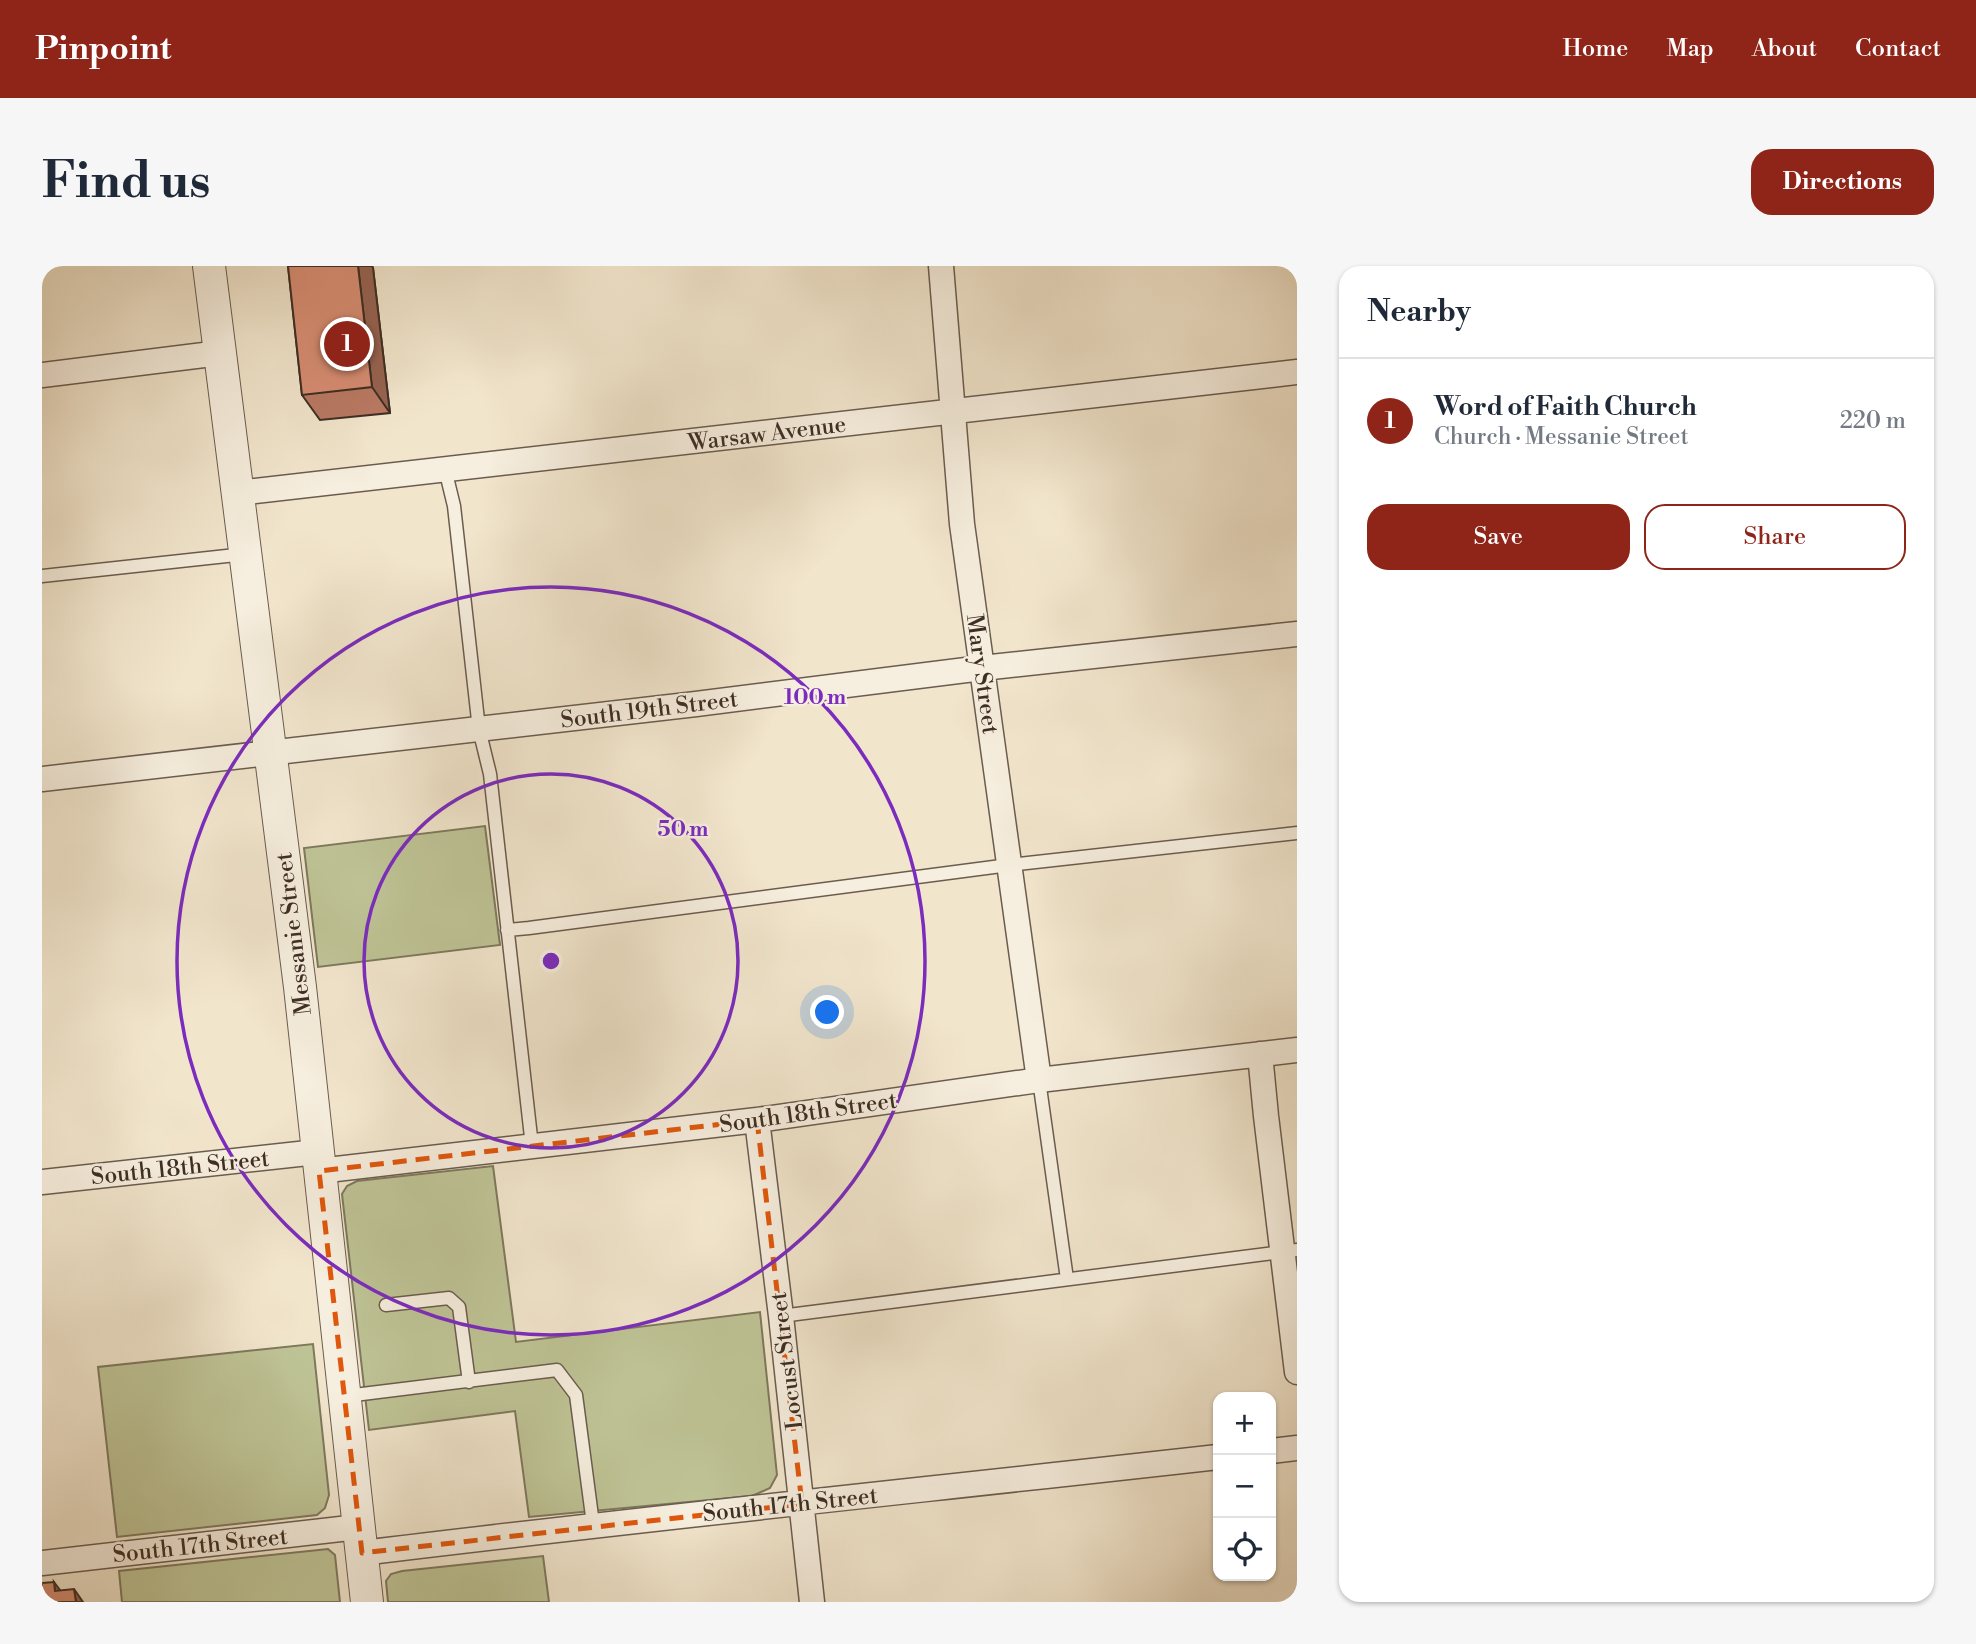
<!DOCTYPE html>
<html lang="en">
<head>
<meta charset="utf-8">
<style>
  body { margin:0; font-family:"Libre Bodoni",serif; background:#f6f6f7; color:#1f2937 }
  .controls { position:absolute; right:21px; bottom:21px; display:grid; overflow:hidden; border-radius:14px; box-shadow:0 2px 5px #0004 }
  .controls button { width:63px; height:63px; display:grid; place-items:center; padding:0; border:0; border-bottom:2px solid #e0e1e3; background:#fff; color:#1f2937; font:35px sans-serif }
  .you { position:absolute; left:786px; top:747px; width:24px; height:24px; margin:-18px; border:5px solid #fff; border-radius:50%; background:#1a73e8; box-shadow:0 0 0 10px #1a73e833 }
  .badge { display:grid; place-items:center; width:46px; height:46px; border-radius:50%; background:#8f2418; color:#fff; font-size:23px; font-weight:700 }
  .pin { position:absolute; translate:-50% -50%; border:4px solid #fff; box-shadow:0 2px 7px #0006 }
  .list { margin:0; padding:0; list-style:none }
  h2 { display:flex; justify-content:space-between; align-items:center; height:91px; margin:0; padding:0 28px; font-size:30px }
  h2 small { font-size:23px; font-weight:400; color:#747a83 }
  .list li { display:grid; grid-template-columns:46px 1fr auto; gap:21px; align-items:center; box-sizing:border-box; height:126px; padding:0 28px; border-top:2px solid #e0e1e3 }
  .list b { display:block; font-size:26px; white-space:nowrap }
  .list p { margin:0; font-size:23px; white-space:nowrap; color:#747a83 }
  .list em { font-size:23px; font-style:normal; color:#747a83 }
  .actions { display:flex; gap:14px; padding:21px 28px }
  .actions a { flex:1; padding:16px 0; border:2px solid #8f2418; border-radius:21px; text-align:center; font-size:24px; color:#8f2418 }
  .actions .main { background:#8f2418; color:#fff }
  .icon { flex:none; width:38px; height:38px; fill:none; stroke:currentColor; stroke-width:2; stroke-linecap:round; stroke-linejoin:round }
  .map { position:relative; flex:none; width:1255px; height:1336px; overflow:hidden; border-radius:21px }
  header { display:flex; align-items:center; gap:42px; box-sizing:border-box; height:98px; padding:0 35px; background:#8f2418; color:#fff }
  header strong { font-size:33px }
  nav { display:flex; gap:38px; margin-inline-start:auto; font-size:24px }
  .intro { display:flex; align-items:center; justify-content:space-between; box-sizing:border-box; height:168px; padding:0 42px }
  h1 { margin:0; font-size:49px }
  .button { padding:18px 32px; border-radius:21px; background:#8f2418; color:#fff; font-size:24px; font-weight:700 }
  main { display:flex; gap:42px; padding:0 42px }
  aside { flex:1; background:#fff; border-radius:21px; box-shadow:0 2px 5px #0004 }
  .map>svg:first-child { display:block }
</style>
</head>
<body>
<header>
<strong>Pinpoint</strong>
<nav><a>Home</a><a>Map</a><a>About</a><a>Contact</a></nav>
</header>
<div class="intro"><h1>Find us</h1><a class="button">Directions</a></div>
<main>
<div class="map">
<svg width="1255" height="1336" viewBox="0 0 1255 1336">
  <rect width="100%" height="100%" fill="#f1e5cc"/>
  <filter id="stains"><feTurbulence type="fractalNoise" baseFrequency=".00286" numOctaves="4"/><feColorMatrix values="0 0 0 0 .2 0 0 0 0 .09 0 0 0 0 .02 0 0 0 .5 -.17"/></filter>
  <radialGradient id="worn" r=".72"><stop offset=".6" stop-color="#630" stop-opacity="0"/><stop offset="1" stop-color="#630" stop-opacity=".3"/></radialGradient>
  <path fill="#bec395" stroke="#7e785d" stroke-width="2" d="M443 560 458 679 276 701 262 582Z
    M451 900 474 1076 718 1046 735 1209 728 1222 710 1230 487 1251 473 1145 327 1164 300 928 305 920 315 915Z
    M271 1078 287 1229 283 1242 275 1249 75 1271 56 1101Z
    M286 1283 293 1289 298 1336H80L77 1305Z
    M501 1290 507 1336H346L344 1315 349 1308 360 1305Z"/>
  <g fill="none" stroke-linecap="round" stroke-linejoin="round">
    <g stroke="#6b5c4f" stroke-width="15">
      <path id="service" d="M403 203 412 240 437 463 448 508 490 880
        M0 310 203 288
        M465 664 487 662 967 599 1255 567
        M997 814 1025 1013
        M344 1039 407 1032 417 1041 427 1116
        M739 1050 1255 984
        M304 1130 515 1104 534 1129 551 1258"/>
    </g>
    <g stroke="#6b5c4f" stroke-width="27">
      <path id="minor" d="M899 0 920 258 997 814
        M0 109 178 87
        M195 227 1255 106
        M0 513 654 438 940 402 1255 368
        M1218 788 1224 850 1255 1106
        M715 854 739 1050 770 1336
        M277 905 715 854 997 814 1255 784
        M0 916 275 886
        M1229 1185 1255 1182
        M320 1287C605 1252 891 1223 1176 1191
        M0 1297 316 1261"/>
    </g>
    <g stroke="#6b5c4f" stroke-width="34">
      <path id="tertiary" d="M167 0 258 721 325 1336"/>
    </g>
    <use href="#service" stroke="#f6eede" stroke-width="12"/>
    <use href="#minor" stroke="#f6eede" stroke-width="24"/>
    <use href="#tertiary" stroke="#f6eede" stroke-width="32"/>
  </g>
  <path fill="#b97963" stroke="#3e2e25" stroke-width="2" d="M246 0H330L331 2 348 147 278 154 260 129Z"/>
  <path fill="#966350" stroke="#3e2e25" stroke-width="2" d="M316 0H330L331 2 348 147 330 121Z
    M12 1316 27 1336 13 1325Z
    M32 1323 41 1336H34Z"/>
  <path fill="#d78d73" stroke="#3e2e25" stroke-width="2" d="M246 0H316L330 121 260 129Z
    M12 1316 13 1325 32 1323 34 1336H0V1317Z"/>
  <path fill="none" stroke="#e0570d" stroke-width="5" stroke-dasharray="14 9" stroke-linejoin="round" d="M715 854 760 1238 320 1287 277 905Z"/>
  <g fill="none" stroke="#7b2cbf" stroke-width="3.5">
    <circle cx="509" cy="695" r="187"/>
    <circle cx="509" cy="695" r="374"/>
  </g>
  <g text-anchor="middle" stroke-width="5" stroke-linejoin="round" paint-order="stroke">
    <g font-size="23" fill="#3e2e25" stroke="#f6eede">
      <text transform="translate(725 167) rotate(-7)" y="8">Warsaw Avenue</text>
      <text transform="translate(941 408) rotate(82)" y="8">Mary Street</text>
      <text transform="translate(607 443) rotate(-7)" y="8">South 19th Street</text>
      <text transform="translate(251 668) rotate(-97)" y="8">Messanie Street</text>
      <text transform="translate(766 846) rotate(-8)" y="8">South 18th Street</text>
      <text transform="translate(138 901) rotate(-6)" y="8">South 18th Street</text>
      <text transform="translate(744 1095) rotate(-97)" y="8">Locust Street</text>
      <text transform="translate(748 1238) rotate(-6)" y="8">South 17th Street</text>
      <text transform="translate(158 1279) rotate(-6)" y="8">South 17th Street</text>
    </g>
  </g>
  <circle cx="509" cy="695" r="10" fill="#7b2cbf" stroke="#f6eede" stroke-width="3.5"/>
  <g font-size="21" text-anchor="middle" font-weight="bold" fill="#7b2cbf" stroke="#f6eede" stroke-width="5" stroke-linejoin="round" paint-order="stroke">
    <text x="773" y="438">100 m</text>
    <text x="641" y="570">50 m</text>
  </g>
  <rect width="100%" height="100%" filter="url(#stains)"/>
  <rect width="100%" height="100%" fill="url(#worn)"/>
</svg>
<div class="controls">
<button>+</button>
<button>−</button>
<button><svg class="icon" aria-label="locate" viewBox="0 0 24 24"><circle cx="12" cy="12" r="6"/><path d="M12 2v4M12 18v4M2 12h4M18 12h4"/></svg></button>
</div>
<div class="you"></div>
<div class="pin badge" style="left:305px;top:78px">1</div>
</div>
<aside>
<h2>Nearby<small></small></h2>
<ul class="list">
<li><span class="badge">1</span><div><b>Word of Faith Church</b><p>Church · Messanie Street</p></div><em>220 m</em></li>
</ul>
<div class="actions"><a class="main">Save</a><a>Share</a></div>
</aside>
</main>
</body>
</html>
